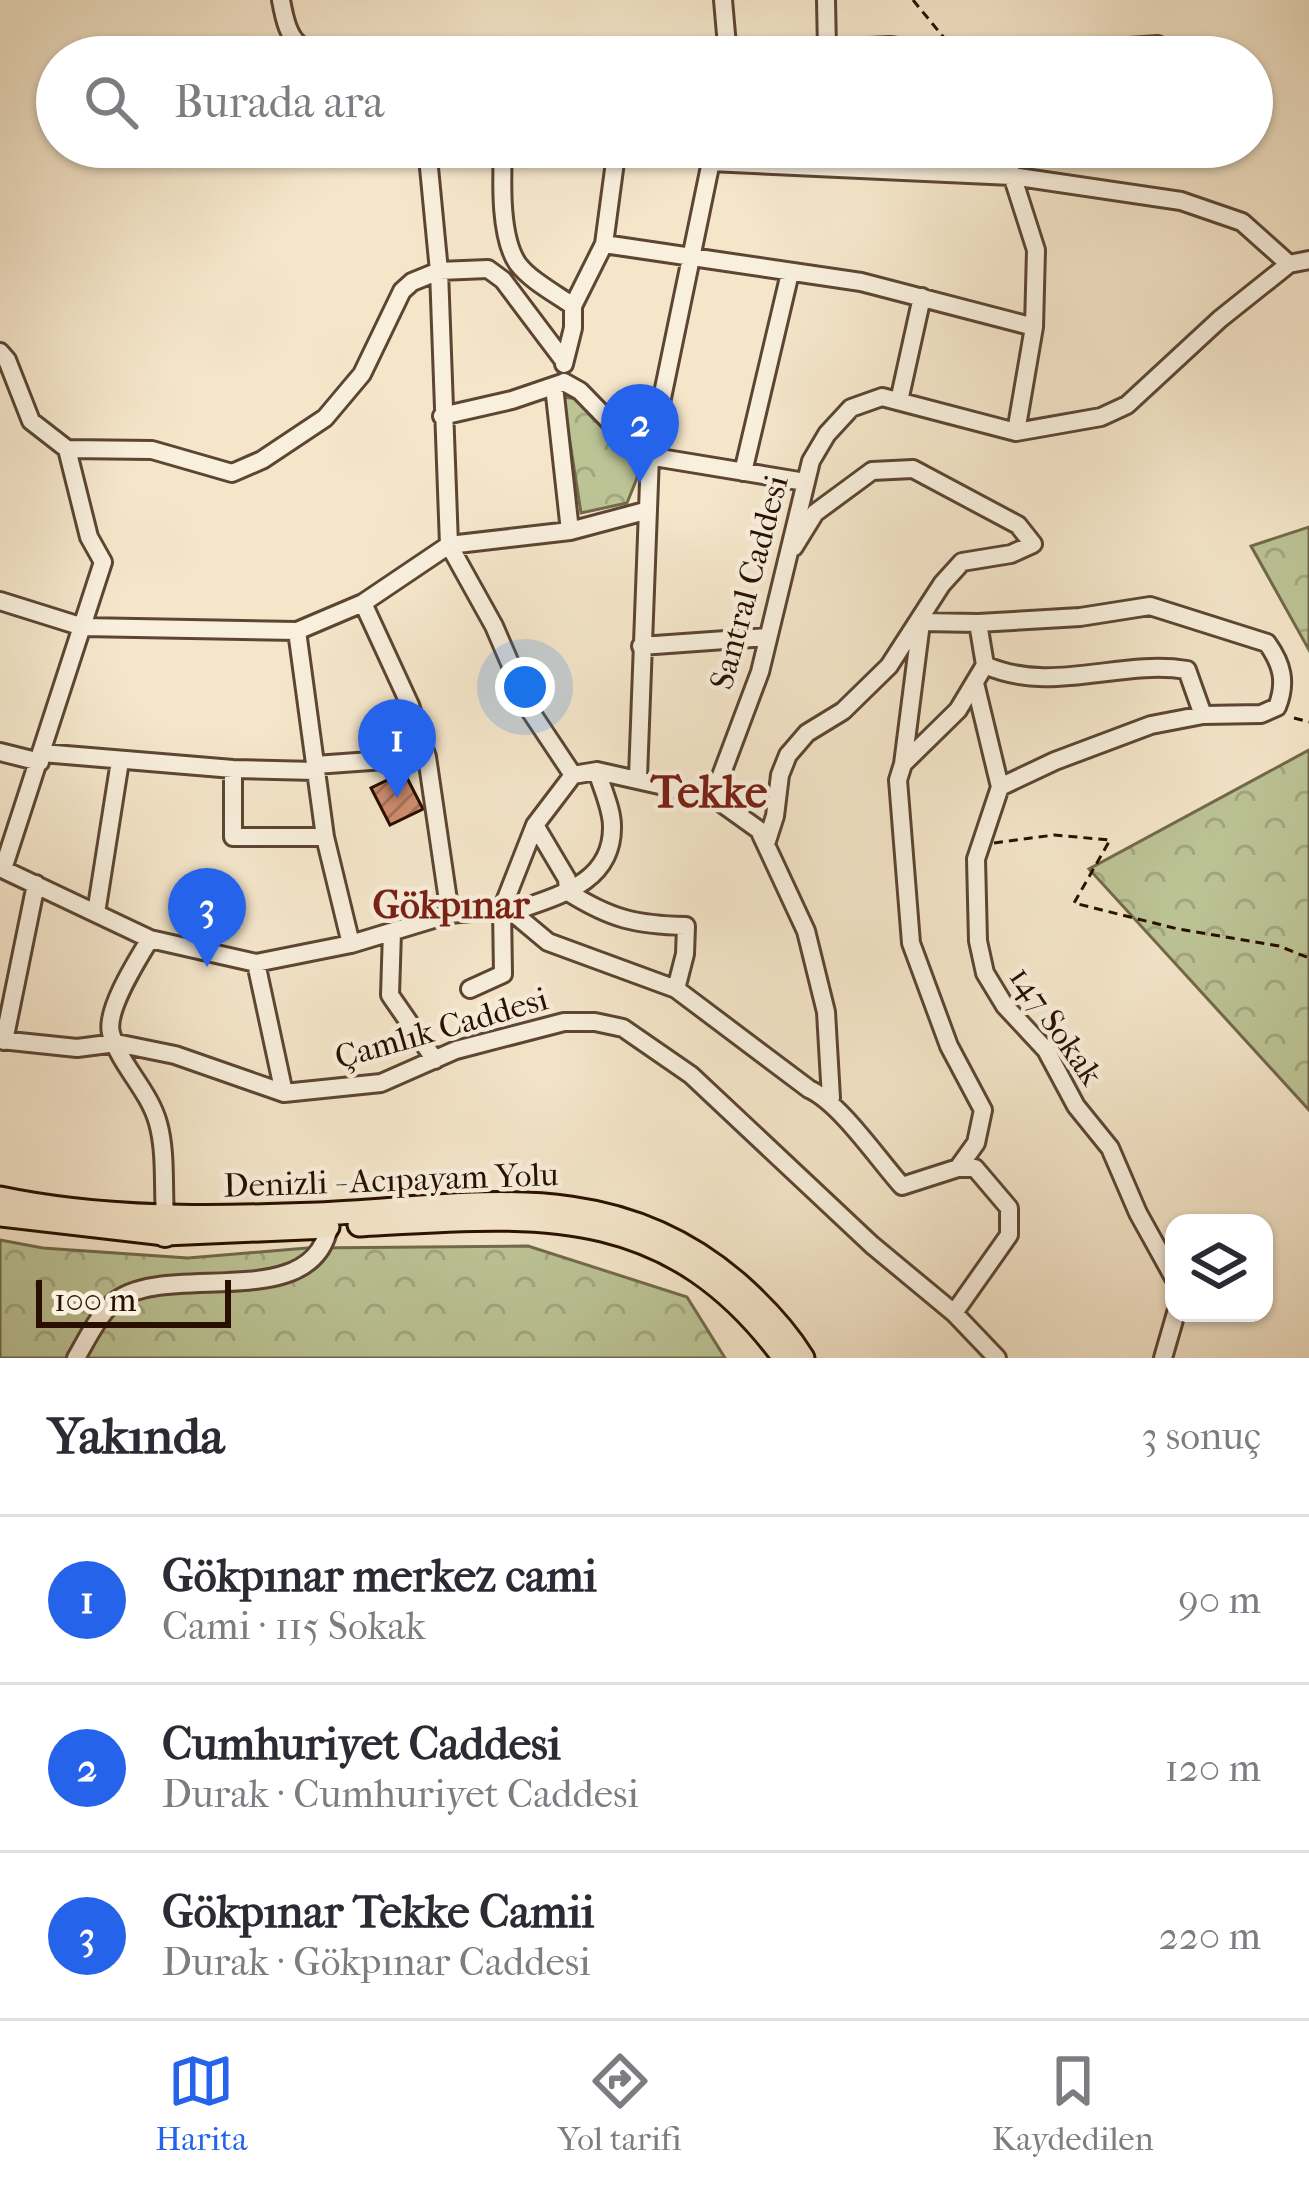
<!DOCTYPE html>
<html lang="tr">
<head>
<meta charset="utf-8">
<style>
  body { margin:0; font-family:"IM FELL French Canon",serif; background:#f7f7f7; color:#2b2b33 }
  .controls { position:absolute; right:36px; bottom:36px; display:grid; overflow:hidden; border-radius:24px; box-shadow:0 3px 9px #0004 }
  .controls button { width:108px; height:108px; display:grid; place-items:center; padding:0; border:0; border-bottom:3px solid #e1e1e2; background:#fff; color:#2b2b33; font:60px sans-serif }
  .scale { position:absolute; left:36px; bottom:30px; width:195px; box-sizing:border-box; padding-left:12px; border:6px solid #290f00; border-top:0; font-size:33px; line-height:42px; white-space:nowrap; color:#290f00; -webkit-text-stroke:9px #f8efdd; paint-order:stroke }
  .you { position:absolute; left:525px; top:687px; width:42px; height:42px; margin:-30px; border:9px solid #fff; border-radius:50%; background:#1a73e8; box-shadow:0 0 0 18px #1a73e833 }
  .badge { display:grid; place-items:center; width:78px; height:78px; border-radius:50%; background:#2563eb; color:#fff; font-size:39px; font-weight:700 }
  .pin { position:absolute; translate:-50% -99px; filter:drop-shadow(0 3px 6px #0008) }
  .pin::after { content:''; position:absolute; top:63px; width:42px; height:36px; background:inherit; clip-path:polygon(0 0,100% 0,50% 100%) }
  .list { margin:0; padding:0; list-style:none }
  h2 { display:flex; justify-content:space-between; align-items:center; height:156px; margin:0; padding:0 48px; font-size:51px }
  h2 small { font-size:39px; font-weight:400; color:#7c7c81 }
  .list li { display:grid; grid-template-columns:78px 1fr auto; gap:36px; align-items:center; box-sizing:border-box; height:168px; padding:0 48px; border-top:3px solid #e1e1e2 }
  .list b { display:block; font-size:45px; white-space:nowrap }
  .list p { margin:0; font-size:39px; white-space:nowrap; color:#7c7c81 }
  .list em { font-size:39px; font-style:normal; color:#7c7c81 }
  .icon { flex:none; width:66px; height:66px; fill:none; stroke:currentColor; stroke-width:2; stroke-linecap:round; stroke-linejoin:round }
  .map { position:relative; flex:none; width:1309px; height:1358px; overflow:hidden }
  .search { position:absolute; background:#fff; box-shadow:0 3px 9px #0004; left:36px; right:36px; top:36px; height:132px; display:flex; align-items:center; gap:30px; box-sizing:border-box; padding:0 42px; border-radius:66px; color:#7c7c81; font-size:45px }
  .sheet { height:660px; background:#fff }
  nav { display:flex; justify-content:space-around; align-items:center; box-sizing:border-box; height:168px; border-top:3px solid #e1e1e2; background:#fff; font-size:33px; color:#7c7c81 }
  nav a { display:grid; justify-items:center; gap:6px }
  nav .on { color:#2563eb }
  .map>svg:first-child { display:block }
</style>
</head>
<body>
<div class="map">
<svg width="1309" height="1358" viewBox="0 0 1309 1358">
  <defs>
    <pattern id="forest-crowns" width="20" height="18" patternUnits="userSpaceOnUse" patternTransform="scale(3)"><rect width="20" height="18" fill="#bcc496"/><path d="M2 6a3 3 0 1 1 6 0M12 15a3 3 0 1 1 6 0" fill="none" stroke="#a2a780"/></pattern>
    <pattern id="building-hatch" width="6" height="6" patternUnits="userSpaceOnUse" patternTransform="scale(3)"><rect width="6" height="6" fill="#ce8c6e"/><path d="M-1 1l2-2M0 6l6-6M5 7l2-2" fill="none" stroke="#a77158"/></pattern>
  </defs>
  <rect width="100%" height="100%" fill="#f5e6ca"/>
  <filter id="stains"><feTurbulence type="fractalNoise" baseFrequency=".00167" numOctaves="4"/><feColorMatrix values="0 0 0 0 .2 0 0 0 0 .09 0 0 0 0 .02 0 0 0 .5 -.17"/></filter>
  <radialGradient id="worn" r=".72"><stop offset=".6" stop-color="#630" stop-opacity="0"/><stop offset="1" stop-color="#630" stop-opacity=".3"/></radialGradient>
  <path fill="url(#forest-crowns)" stroke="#726a4b" stroke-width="3" d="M563 397 578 399 641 468 627 503 581 513Z
    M1309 527V650L1251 546Z
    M1309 750V1110L1089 869Z
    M0 1240 43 1248 188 1258 307 1248 528 1246 687 1297 725 1358H0Z"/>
  <path fill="url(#building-hatch)" stroke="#290f00" stroke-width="3" d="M404 772 423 809 390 825 371 788Z"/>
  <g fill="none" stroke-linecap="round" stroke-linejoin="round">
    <g stroke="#5c4532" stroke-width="22">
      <path id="minor" d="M281 0C289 45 298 53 344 57
        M723 0 728 57
        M826 0 827 50
        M657 57 890 46 973 57
        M984 57 1158 45
        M427 147 439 271 449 545 494 626 531 712 573 775
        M503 147C502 178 499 237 518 264 530 280 556 294 573 306
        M1003 147 1036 250 1034 327 1016 432
        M710 162 1012 176 1181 201 1242 222 1289 264
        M604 244 861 282 1034 327
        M0 352 7 360 31 421 67 449 152 450 232 473 262 460 325 418 362 374 402 291 412 282 439 271 488 269 503 280 564 361
        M564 364 573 328V306L604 244 617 147
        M564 382 580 391 642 455 805 482
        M554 386 570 531
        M899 401 922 297
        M442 416 512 400 562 383
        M743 472 790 273
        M0 601 83 627 297 631 363 603 449 545 570 531 645 511
        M363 603 410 705 427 757 450 914
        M921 622 978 623 1080 617 1150 606 1267 643C1282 664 1287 682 1277 707L1261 714 1203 715 1151 725 1055 761 1000 787 976 859 978 941 985 973 1005 1006 1046 1050 1076 1106 1110 1148 1138 1213 1174 1278
        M921 623 903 764 898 780 911 943 949 1046 983 1110 976 1143 958 1168
        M297 631 325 837 351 944
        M641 646 767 637
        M985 665C1052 695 1119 659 1187 670L1203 715
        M975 683 1000 787
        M0 752 40 762
        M42 753 233 769 315 771
        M904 763 958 710 985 665 978 623
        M315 765 427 757
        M233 769V837H325
        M638 777 650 456 714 147
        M713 797 760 672 811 461 827 434 851 408 882 397 1016 432 1101 417 1127 405 1220 319 1289 264 1309 260
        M535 825 567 879 568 892C611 919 636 925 686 926L685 954 676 989
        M766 844 775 816 780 775 788 755 807 733 843 711 889 666 942 584 962 562 1011 554 1033 544 1018 525 913 469 872 471 815 513 794 547
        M0 868 150 939 256 963 351 944 450 914 502 909 512 912 548 942 676 989 809 1089C840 1103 877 1158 902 1186L958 1168H975L1009 1208V1235L954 1313
        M3 869 103 562 89 537 67 449
        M512 912C556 896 613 884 612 826 612 809 602 788 597 771
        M96 913 120 761
        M392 932 390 995 435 1060
        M150 939C138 959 105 1010 111 1033 119 1064 149 1090 158 1123 166 1151 163 1187 165 1216
        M256 963 284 1093
        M470 989 503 974 502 909 535 825 573 775 597 771 713 797 759 830 806 931 826 1012 831 1098
        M0 1040 77 1048 116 1043 175 1055 284 1093 381 1083 456 1050 564 1022H595L623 1028 691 1075 872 1245 954 1313 997 1358
        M4 1041 36 884
        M76 1358C86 1341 98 1316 113 1303 164 1259 311 1316 329 1227
        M1163 1358 1176 1313"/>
    </g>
    <g stroke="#290f00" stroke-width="27">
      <path id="major" d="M0 1198C105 1220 212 1218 318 1214 470 1207 611 1173 737 1283 762 1305 785 1329 803 1358
        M0 1215 165 1234 328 1227
        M359 1225C535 1215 667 1199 784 1358"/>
    </g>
    <g stroke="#290f00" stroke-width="30">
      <path id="highway" d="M165 1216V1234"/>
    </g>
    <path stroke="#290f00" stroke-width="3" stroke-dasharray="9 6" stroke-linecap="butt" d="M913 0 945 39
      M1294 718 1309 722
      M994 843 1054 835 1110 840 1074 903 1178 929 1279 946 1309 958"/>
    <use href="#minor" stroke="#f8efdd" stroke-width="16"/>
    <use href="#major" stroke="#f5e6ca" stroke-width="21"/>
    <use href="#highway" stroke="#f5e6ca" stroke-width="24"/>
  </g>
  <g text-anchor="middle" stroke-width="9" stroke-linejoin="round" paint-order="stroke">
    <g font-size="33" fill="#290f00" stroke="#f8efdd">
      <text transform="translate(748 582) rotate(-75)" y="12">Santral Caddesi</text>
      <text transform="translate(1057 1025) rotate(55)" y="12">147 Sokak</text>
      <text transform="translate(441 1027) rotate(-16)" y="12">Çamlık Caddesi</text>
      <text transform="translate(391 1179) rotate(-2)" y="12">Denizli - Acıpayam Yolu</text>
    </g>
    <g font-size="39" font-weight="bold" fill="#7a1f14" stroke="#f8efdd">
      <text x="451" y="918">Gökpınar</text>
    </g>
    <g font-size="45" font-weight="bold" fill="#7a1f14" stroke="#f8efdd">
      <text x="709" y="807">Tekke</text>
    </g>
  </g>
  <rect width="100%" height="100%" filter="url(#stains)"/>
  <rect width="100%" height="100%" fill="url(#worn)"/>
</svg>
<div class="controls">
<button><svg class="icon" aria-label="layers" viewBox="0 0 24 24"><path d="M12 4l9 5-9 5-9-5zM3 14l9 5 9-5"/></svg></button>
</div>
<div class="scale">100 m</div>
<div class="you"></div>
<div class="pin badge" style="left:397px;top:798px">1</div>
<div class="pin badge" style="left:640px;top:483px">2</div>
<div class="pin badge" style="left:207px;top:967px">3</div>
<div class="search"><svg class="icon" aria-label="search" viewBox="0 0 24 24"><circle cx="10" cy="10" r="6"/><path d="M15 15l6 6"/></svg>Burada ara</div>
</div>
<section class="sheet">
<h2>Yakında<small>3 sonuç</small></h2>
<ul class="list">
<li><span class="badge">1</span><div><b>Gökpınar merkez cami</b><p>Cami · 115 Sokak</p></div><em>90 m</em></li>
<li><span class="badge">2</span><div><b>Cumhuriyet Caddesi</b><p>Durak · Cumhuriyet Caddesi</p></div><em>120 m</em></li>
<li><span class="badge">3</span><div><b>Gökpınar Tekke Camii</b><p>Durak · Gökpınar Caddesi</p></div><em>220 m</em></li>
</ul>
</section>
<nav>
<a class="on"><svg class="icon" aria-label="map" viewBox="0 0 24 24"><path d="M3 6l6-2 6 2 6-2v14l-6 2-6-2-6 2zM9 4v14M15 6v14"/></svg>Harita</a>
<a><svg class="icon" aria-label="directions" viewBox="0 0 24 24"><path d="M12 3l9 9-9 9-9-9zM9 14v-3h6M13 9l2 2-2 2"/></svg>Yol tarifi</a>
<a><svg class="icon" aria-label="saved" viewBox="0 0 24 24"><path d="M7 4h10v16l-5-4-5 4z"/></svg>Kaydedilen</a>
</nav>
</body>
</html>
